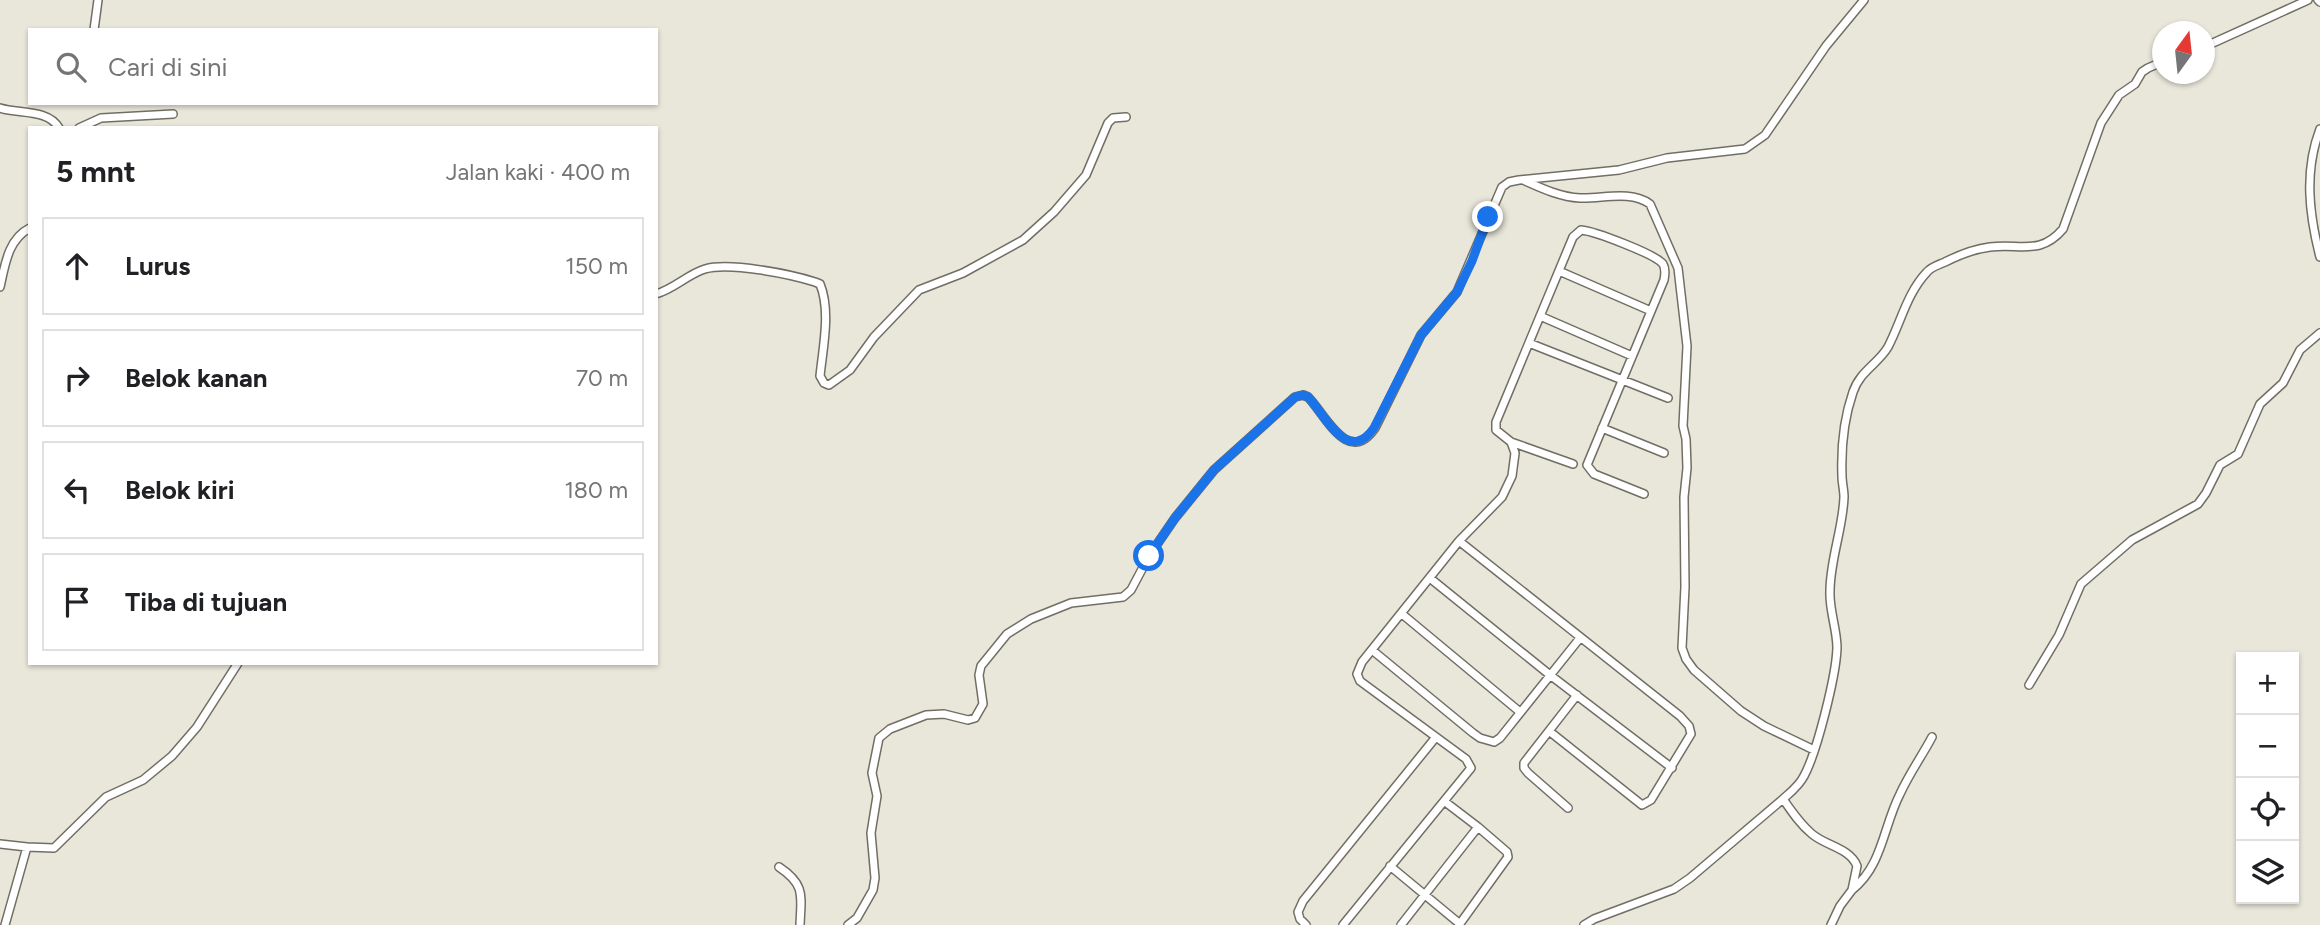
<!DOCTYPE html>
<html lang="id">
<head>
<meta charset="utf-8">
<style>
  body { margin:0; font-family:Figtree,sans-serif; background:#f2f2f2; color:#202124 }
  .controls { position:absolute; right:21px; bottom:21px; display:grid; overflow:hidden; border-radius:0px; box-shadow:0 2px 5px #0004 }
  .controls button { width:63px; height:63px; display:grid; place-items:center; padding:0; border:0; border-bottom:2px solid #e0e0e0; background:#fff; color:#202124; font:35px sans-serif }
  .compass { position:absolute; left:2152px; top:21px; width:63px; height:63px; border-radius:50%; background:#fff; box-shadow:0 2px 5px #0004; rotate:15deg }
  .stop { position:absolute; width:21px; height:21px; margin:-16px; border:5px solid #1a73e8; border-radius:50%; background:#fff }
  .stop.end { background:#1a73e8; border-color:#fff; box-shadow:0 2px 7px #0008 }
  .list { margin:0; padding:0; list-style:none }
  h2 { display:flex; justify-content:space-between; align-items:center; height:91px; margin:0; padding:0 28px; font-size:30px }
  h2 small { font-size:23px; font-weight:400; color:#757577 }
  .list li { display:grid; grid-template-columns:46px 1fr auto; gap:21px; align-items:center; box-sizing:border-box; height:98px; margin:0 14px 14px; padding:0 14px; border:2px solid #e0e0e0; border-radius:0px }
  .list b { display:block; font-size:26px; white-space:nowrap }
  .list em { font-size:23px; font-style:normal; color:#757577 }
  .icon { flex:none; width:38px; height:38px; fill:none; stroke:currentColor; stroke-width:2; stroke-linecap:round; stroke-linejoin:round }
  .map { position:relative; flex:none; width:2320px; height:925px; overflow:hidden }
  .search { position:absolute; background:#fff; box-shadow:0 2px 5px #0004; left:28px; top:28px; width:630px; height:77px; display:flex; align-items:center; gap:18px; box-sizing:border-box; padding:0 24px; border-radius:0px; color:#757577; font-size:26px }
  .panel { position:absolute; background:#fff; box-shadow:0 2px 5px #0004; left:28px; top:126px; width:630px; height:539px; border-radius:0px }
  .map>svg:first-child { display:block }
</style>
</head>
<body>
<div class="map">
<svg width="2320" height="925" viewBox="0 0 2320 925">
  <rect width="100%" height="100%" fill="#e9e6da"/>
  <g fill="none" stroke-linecap="round" stroke-linejoin="round">
    <g stroke="#726e64" stroke-width="10">
      <path id="street" d="M2318 0 2320 2
        M94 30 98 0
        M2204 47 2308 0
        M0 108C19 114 48 109 59 128
        M79 128 101 118 173 114
        M2320 129C2304 171 2309 214 2320 257
        M1523 180C1541 188 1560 197 1580 198 1603 199 1630 190 1650 204L1678 268 1687 346 1683 426 1686 439 1687 468 1684 497 1685 587 1682 648 1686 659 1694 670 1741 711 1764 726 1814 750
        M1559 271 1651 311
        M0 287C5 265 8 239 30 228
        M656 294C674 289 688 274 705 269 730 262 790 274 815 282L820 284C831 311 823 347 820 376L824 383 829 385 850 370 874 337 919 290 963 273 1023 240 1054 212 1086 175 1108 123 1113 118 1126 117
        M1540 316 1632 356
        M1529 343 1668 398
        M1602 428 1664 453
        M1511 442 1573 464
        M1459 541 1680 716 1689 726 1691 734 1651 800 1642 805 1549 731
        M1431 579 1550 675 1672 768
        M1402 614 1520 712
        M1372 650 1473 733 1480 738 1494 742 1500 738 1580 638
        M2029 685 2059 635 2081 584 2132 540 2198 504 2206 493 2220 465 2238 454 2260 404 2283 383 2300 350 2320 333
        M1783 799C1792 812 1800 824 1812 834 1826 846 1850 848 1857 866L1852 890 1840 906 1831 925
        M1568 808 1528 773 1524 768V763L1577 695
        M0 844 27 847 5 925
        M27 847 54 848 106 797 143 780 172 756 197 727 238 663
        M1390 866 1460 924
        M779 867C806 885 801 896 800 925
        M1852 890C1883 865 1883 827 1900 794 1909 774 1922 756 1932 737
        M848 925 857 918 873 890 875 878 871 833 877 796 872 773 879 738 890 729 926 715 944 714 968 720 975 718 983 704 979 675 981 666 1007 634 1031 619 1071 603 1123 597 1131 590 1149 556 1175 518 1214 470 1295 397 1303 395 1308 397C1325 414 1348 467 1375 428L1421 335 1457 292 1502 187 1509 182 1519 180 1619 170 1667 158 1745 149 1765 135 1826 46 1864 0
        M1306 925 1300 919 1298 912 1303 901 1436 737 1360 681 1357 674 1362 662 1459 541 1502 497 1512 476 1515 453 1511 442 1496 430V422L1573 237 1581 230C1594 231 1655 254 1663 264 1666 269 1665 275 1664 280L1587 465 1594 474 1644 494
        M1343 925 1471 768 1466 759 1436 737
        M1401 925 1478 827 1444 801
        M1459 925 1508 857 1507 852 1478 827
        M1584 925 1594 919 1674 889 1690 878 1783 799C1791 792 1799 786 1804 776 1817 752 1836 676 1837 648 1837 629 1829 610 1830 591 1830 560 1843 528 1844 497 1844 490 1842 483 1842 476 1841 449 1844 418 1853 392 1860 371 1878 364 1888 347 1901 322 1907 293 1927 272 1931 267 1938 265 1945 262 1959 255 1974 249 1990 247 2020 243 2040 256 2063 229L2101 123 2119 95 2135 84 2142 72 2148 68 2162 62"/>
    </g>
    <use href="#street" stroke="#fff" stroke-width="7"/>
  </g>
  <g fill="none" stroke-linecap="round" stroke-linejoin="round">
    <path stroke="#1a73e8" stroke-width="9" d="M1149 556 1175 518 1214 470 1295 397 1303 395 1308 397C1325 414 1347 466 1374 428L1421 335 1457 292 1472 261 1488 217"/>
  </g>
</svg>
<div class="controls">
<button>+</button>
<button>−</button>
<button><svg class="icon" aria-label="locate" viewBox="0 0 24 24"><circle cx="12" cy="12" r="6"/><path d="M12 2v4M12 18v4M2 12h4M18 12h4"/></svg></button>
<button><svg class="icon" aria-label="layers" viewBox="0 0 24 24"><path d="M12 4l9 5-9 5-9-5zM3 14l9 5 9-5"/></svg></button>
</div>
<svg class="compass" viewBox="-18 -18 36 36"><path d="M0-13l5 13h-10z" fill="#e53935"/><path d="M0 13l5-13h-10z" fill="#757577"/></svg>
<div class="stop" style="left:1149px;top:556px"></div>
<div class="stop end" style="left:1488px;top:217px"></div>
<div class="search"><svg class="icon" aria-label="search" viewBox="0 0 24 24"><circle cx="10" cy="10" r="6"/><path d="M15 15l6 6"/></svg>Cari di sini</div>
<section class="panel">
<h2>5 mnt<small>Jalan kaki · 400 m</small></h2>
<ul class="list">
<li><svg class="icon" aria-label="ahead" viewBox="0 0 24 24"><path d="M12 20V5M6 11l6-6 6 6"/></svg><div><b>Lurus</b></div><em>150 m</em></li>
<li><svg class="icon" aria-label="right" viewBox="0 0 24 24"><path d="M7 20v-9h11M14 6l5 5-5 5"/></svg><div><b>Belok kanan</b></div><em>70 m</em></li>
<li><svg class="icon" aria-label="left" viewBox="0 0 24 24"><path d="M17 20v-9H6M10 6l-5 5 5 5"/></svg><div><b>Belok kiri</b></div><em>180 m</em></li>
<li><svg class="icon" aria-label="arrive" viewBox="0 0 24 24"><path d="M6 21V4h12l-3 4 3 4H6"/></svg><div><b>Tiba di tujuan</b></div></li>
</ul>
</section>
</div>
</body>
</html>
